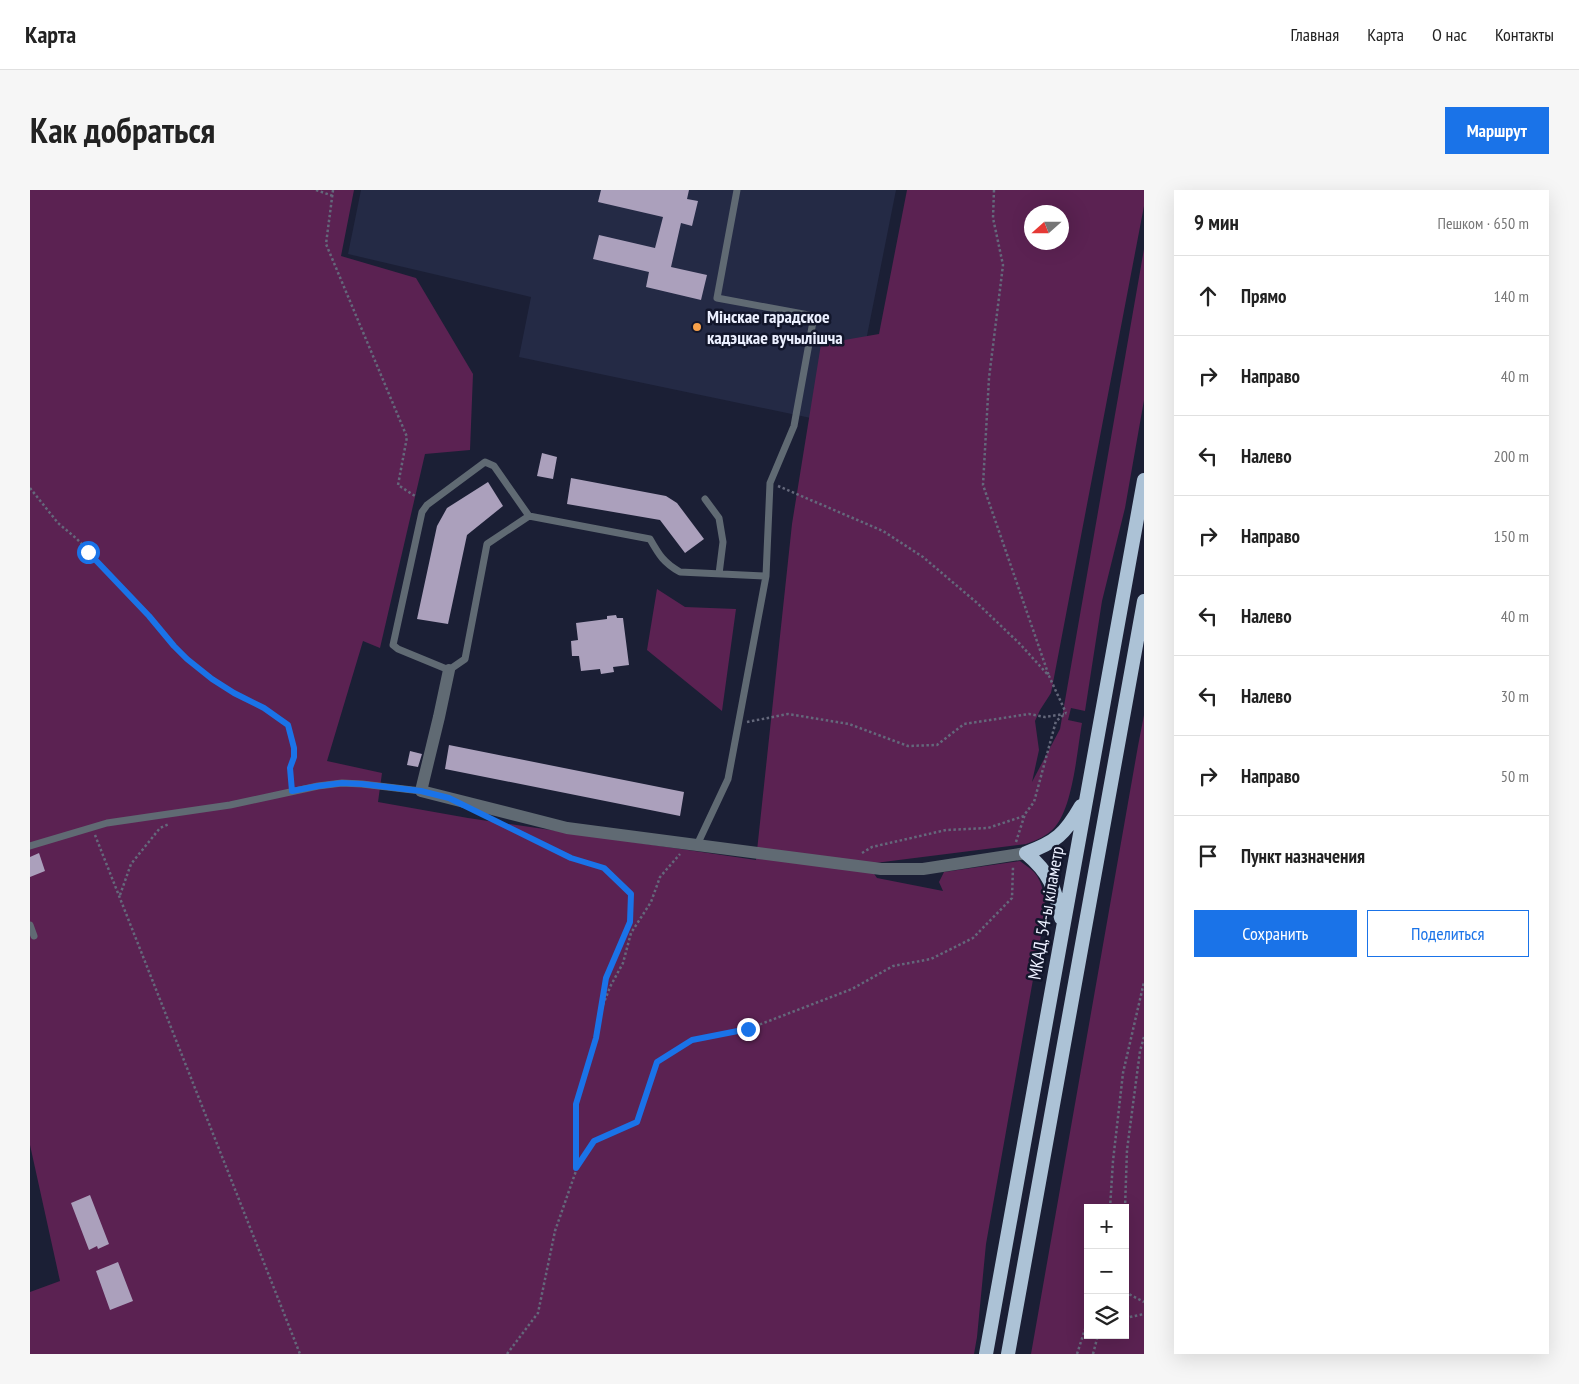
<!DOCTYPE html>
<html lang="ru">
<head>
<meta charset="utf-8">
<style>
  body { margin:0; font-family:"PT Sans Narrow",sans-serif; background:#f6f6f6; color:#222 }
  .controls { position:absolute; right:15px; bottom:15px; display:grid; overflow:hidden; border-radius:0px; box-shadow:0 5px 20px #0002 }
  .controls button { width:45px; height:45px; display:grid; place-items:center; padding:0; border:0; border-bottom:1px solid #e0e0e0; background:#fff; color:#222; font:25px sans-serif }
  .compass { position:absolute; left:994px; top:15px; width:45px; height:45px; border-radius:50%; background:#fff; box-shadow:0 5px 20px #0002; rotate:249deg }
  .stop { position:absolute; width:15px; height:15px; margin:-11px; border:4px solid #1a73e8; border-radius:50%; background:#fff }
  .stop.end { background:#1a73e8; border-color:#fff; box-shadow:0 1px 5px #0008 }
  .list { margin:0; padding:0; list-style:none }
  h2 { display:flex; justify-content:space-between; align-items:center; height:65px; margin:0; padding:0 20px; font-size:21px }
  h2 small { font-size:16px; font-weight:400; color:#767676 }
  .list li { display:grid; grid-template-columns:32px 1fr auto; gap:15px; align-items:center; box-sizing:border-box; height:80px; padding:0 20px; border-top:1px solid #e0e0e0 }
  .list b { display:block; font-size:19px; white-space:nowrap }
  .list em { font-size:16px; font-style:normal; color:#767676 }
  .actions { display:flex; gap:10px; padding:15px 20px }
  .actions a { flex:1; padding:11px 0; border:1px solid #1a73e8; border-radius:0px; text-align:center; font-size:18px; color:#1a73e8 }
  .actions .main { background:#1a73e8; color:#fff }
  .icon { flex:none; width:28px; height:28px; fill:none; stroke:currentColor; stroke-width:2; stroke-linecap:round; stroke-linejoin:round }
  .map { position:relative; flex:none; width:1114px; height:1164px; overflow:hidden; border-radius:0px }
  header { display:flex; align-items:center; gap:30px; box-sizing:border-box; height:70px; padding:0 25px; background:#fff; border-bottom:1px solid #e0e0e0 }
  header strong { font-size:24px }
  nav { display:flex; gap:28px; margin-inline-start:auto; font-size:18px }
  .intro { display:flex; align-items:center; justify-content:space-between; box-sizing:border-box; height:120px; padding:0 30px }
  h1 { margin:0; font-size:35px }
  .button { padding:12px 22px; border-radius:0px; background:#1a73e8; color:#fff; font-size:18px; font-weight:700 }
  main { display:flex; gap:30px; padding:0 30px }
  aside { flex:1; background:#fff; border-radius:0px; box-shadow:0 5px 20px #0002 }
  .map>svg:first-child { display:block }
</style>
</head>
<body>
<header>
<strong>Карта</strong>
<nav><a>Главная</a><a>Карта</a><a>О нас</a><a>Контакты</a></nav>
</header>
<div class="intro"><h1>Как добраться</h1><a class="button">Маршрут</a></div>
<main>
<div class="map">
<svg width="1114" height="1164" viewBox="0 0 1114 1164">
  <rect width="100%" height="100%" fill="#1b1f35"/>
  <path fill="#242a45" d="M331 0H866L819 236 489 167 501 107 318 64Z"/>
  <path fill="#5b2252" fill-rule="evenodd" d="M0 0H324L311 66 386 88 443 184 440 260 395 264 350 458 333 451 297 571 352 583 348 612 438 628 726 670 762 334 791 154 849 144 877 0H1114V16L1021 503 1010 520 1005 531 1009 560 1002 592 1030 539 1114 59V210L1095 318 1072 411 1055 521 1041 518 1038 530 1052 533C1047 561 1043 616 1025 637 1017 646 1007 650 996 654L837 674 847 688 913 701 909 692 914 682 990 671C994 674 1000 678 1004 682 1013 692 1015 708 1015 722L956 1054 947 1147 944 1164H0V1102L30 1091 0 955ZM1002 22H1032V52H1002Z
    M627 399 655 417 706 419 692 521 617 460Z
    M1114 525V1164H1001L1108 556ZM1058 1018H1095V1145H1058Z"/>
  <path fill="#aba0bc" d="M571 0H659L657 9 668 11 662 36 651 33 641 77 677 85 671 110 616 97 619 82 563 69 569 45 625 58 633 27 568 12Z
    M512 263 527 267 523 289 507 286Z
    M541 288 636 306 647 313 674 349 655 363 630 330 537 314Z
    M458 292 473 316 437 345 418 434 387 429 407 336 417 318Z
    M586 425 587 428H593L599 475 583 477 584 482 571 484 570 479 551 481 549 466H542L541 451 548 450 546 433 577 429V426Z
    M419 555 654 602 650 626 415 579Z
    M380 561 392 564 388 577 377 575Z
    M9 663 15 681 0 687V667Z
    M60 1005 79 1054 68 1059 67 1056 59 1060 41 1013Z
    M88 1072 103 1111 80 1120 66 1081Z"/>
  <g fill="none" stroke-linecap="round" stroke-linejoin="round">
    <path stroke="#64687b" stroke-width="2.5" stroke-dasharray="2.5 2.5" stroke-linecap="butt" d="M286 0 303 6
      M303 0 296 54 377 247 368 295 385 306
      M964 0 963 28 973 75 959 188 953 295 1019 486
      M748 296 853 341 893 367 946 412 990 454 1019 486 1036 523
      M0 298 28 333 47 349 119 426 144 456 157 469 204 503 234 518 258 535 264 558 263 567 260 578 262 592
      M717 532 758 524 819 534 878 556 907 555 934 534 999 524 1015 527 1034 524
      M477 636 541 668 574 678 601 704 600 732 576 788 566 848 546 914V976
      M65 645 270 1164
      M986 652 995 624 1004 612 1026 531 1036 523
      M832 663 842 657 916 640 958 638 994 626
      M90 705 101 674 130 638 139 634
      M573 815 580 797 593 773 601 743 621 712 630 687 650 664
      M1080 1018 1083 971 1093 883 1114 792
      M1095 1018 1097 960 1110 861 1114 847
      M1095 1102 1114 1112
      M1095 1128 1114 1124
      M477 1164 508 1123 525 1041 547 978 564 951 607 932 627 872 663 850 718 839 822 799 863 776 901 769 943 748 982 708 983 677
      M1047 1164 1058 1130
      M1063 1164 1068 1145"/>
    <path stroke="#606a73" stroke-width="7" d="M675 309 689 328 693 352 689 384
      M499 326 457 354 435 469 419 480 368 459 363 455 392 322 397 315 455 272 464 276 499 326 620 349C629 365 634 373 650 382L736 386
      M667 655 698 589 736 386 740 293 764 236 784 126 687 108 707 0
      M0 656 77 633 200 615 288 596 312 593 332 594 391 601
      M0 735 4 746"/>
    <path stroke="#606a73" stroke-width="12" d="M419 480 409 527 391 601 537 638 851 679H893L996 663"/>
    <path stroke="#acc2d6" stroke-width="14" d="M996 663C1026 652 1035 644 1051 616
      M996 663C1020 683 1025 698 1031 728
      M956 1164 1114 290
      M978 1164 1114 411"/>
  </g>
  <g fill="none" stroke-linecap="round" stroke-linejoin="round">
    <path stroke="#1a73e8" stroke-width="6" d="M58 362 119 426 144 456 157 469 182 489 204 503 234 518 258 535 264 558V567L260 578 262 601 288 596 312 593 332 594 391 601 419 608 541 668 574 678 601 704 600 732 576 788 566 848 546 914V978L564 951 607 932 627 872 662 850 718 839"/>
  </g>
  <circle fill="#f8a14a" stroke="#12162b" stroke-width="2" cx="667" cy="137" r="5"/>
  <g text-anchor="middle" stroke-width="5" stroke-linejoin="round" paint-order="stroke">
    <g font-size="18" font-weight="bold" fill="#ecf0ff" stroke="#12162b" text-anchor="start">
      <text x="677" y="133">Мінскае гарадское<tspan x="677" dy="21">кадэцкае вучылішча</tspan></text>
    </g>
    <g font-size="18" fill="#ecf0ff" stroke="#12162b">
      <text transform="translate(1016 723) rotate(-80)" y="6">МКАД, 54-ы кіламетр</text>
    </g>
  </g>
</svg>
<div class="controls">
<button>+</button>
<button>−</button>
<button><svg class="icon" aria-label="layers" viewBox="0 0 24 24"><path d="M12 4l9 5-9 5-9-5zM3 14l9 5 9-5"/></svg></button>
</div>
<svg class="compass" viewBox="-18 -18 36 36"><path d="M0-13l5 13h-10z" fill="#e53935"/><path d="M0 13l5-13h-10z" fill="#767676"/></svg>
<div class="stop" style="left:58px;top:362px"></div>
<div class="stop end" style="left:718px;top:839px"></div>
</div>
<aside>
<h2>9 мин<small>Пешком · 650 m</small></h2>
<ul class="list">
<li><svg class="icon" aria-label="ahead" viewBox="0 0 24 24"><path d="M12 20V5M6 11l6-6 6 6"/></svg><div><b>Прямо</b></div><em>140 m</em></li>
<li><svg class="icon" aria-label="right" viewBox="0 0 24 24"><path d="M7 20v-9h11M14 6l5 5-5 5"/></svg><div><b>Направо</b></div><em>40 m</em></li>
<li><svg class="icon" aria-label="left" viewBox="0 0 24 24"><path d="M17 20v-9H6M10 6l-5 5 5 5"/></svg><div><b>Налево</b></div><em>200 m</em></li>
<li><svg class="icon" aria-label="right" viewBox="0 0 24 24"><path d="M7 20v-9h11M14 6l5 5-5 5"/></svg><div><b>Направо</b></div><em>150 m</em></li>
<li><svg class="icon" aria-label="left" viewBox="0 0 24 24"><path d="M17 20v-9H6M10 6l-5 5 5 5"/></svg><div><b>Налево</b></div><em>40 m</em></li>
<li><svg class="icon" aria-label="left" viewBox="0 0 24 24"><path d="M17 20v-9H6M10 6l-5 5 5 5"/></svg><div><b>Налево</b></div><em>30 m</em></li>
<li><svg class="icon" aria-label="right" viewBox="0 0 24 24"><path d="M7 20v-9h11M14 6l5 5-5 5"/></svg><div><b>Направо</b></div><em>50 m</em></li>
<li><svg class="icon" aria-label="arrive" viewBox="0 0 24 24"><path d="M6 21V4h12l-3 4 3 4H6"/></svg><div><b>Пункт назначения</b></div></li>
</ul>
<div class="actions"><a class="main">Сохранить</a><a>Поделиться</a></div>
</aside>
</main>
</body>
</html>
